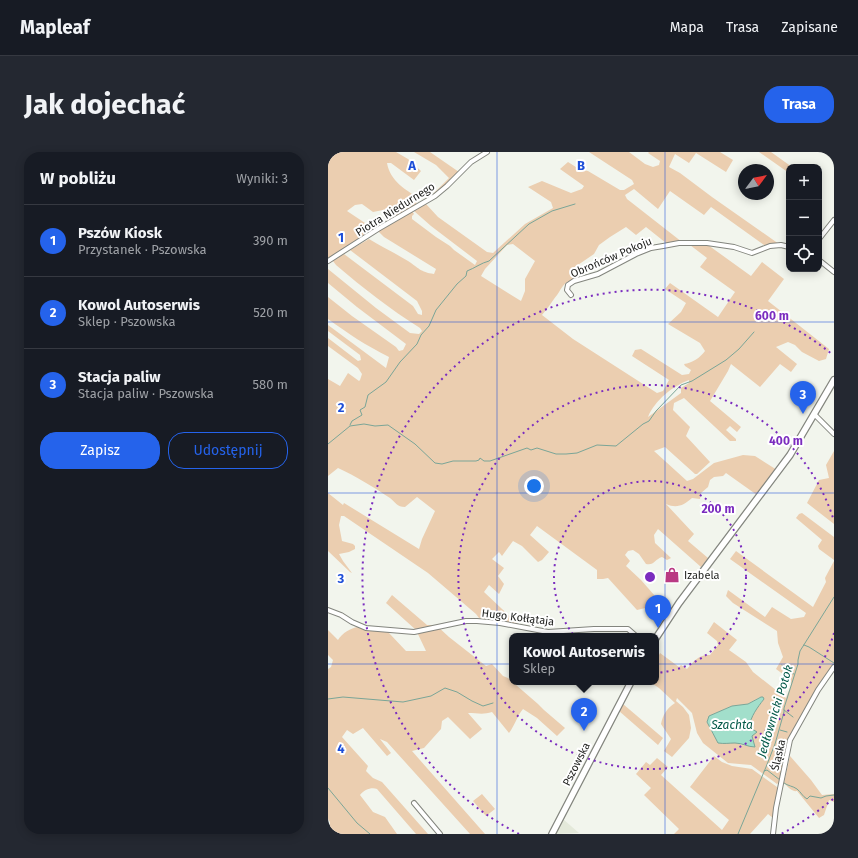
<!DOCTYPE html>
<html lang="pl">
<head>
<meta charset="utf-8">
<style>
  body { margin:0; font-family:"Fira Sans",sans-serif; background:#242831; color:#f1f3f6 }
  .controls { position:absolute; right:12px; top:12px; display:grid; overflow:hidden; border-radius:8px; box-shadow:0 2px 10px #0003 }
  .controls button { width:36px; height:36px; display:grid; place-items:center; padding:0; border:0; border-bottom:1px solid #363941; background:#171b24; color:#f1f3f6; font:20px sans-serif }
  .compass { position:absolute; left:410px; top:12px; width:36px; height:36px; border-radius:50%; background:#171b24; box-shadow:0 2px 10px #0003; rotate:58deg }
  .you { position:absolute; left:206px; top:334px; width:14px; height:14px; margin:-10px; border:3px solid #fff; border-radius:50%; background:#1a73e8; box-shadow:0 0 0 6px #1a73e833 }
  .badge { display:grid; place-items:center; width:26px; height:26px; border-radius:50%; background:#2563eb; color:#fff; font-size:13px; font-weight:700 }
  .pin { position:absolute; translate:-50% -33px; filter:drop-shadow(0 1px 2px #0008) }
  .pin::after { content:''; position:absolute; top:21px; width:14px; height:12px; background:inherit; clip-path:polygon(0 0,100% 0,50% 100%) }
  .popup { position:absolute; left:181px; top:481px; width:150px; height:52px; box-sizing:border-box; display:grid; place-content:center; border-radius:8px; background:#171b24; filter:drop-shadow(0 1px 3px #0005); font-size:13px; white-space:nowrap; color:#9ea1a6 }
  .popup b { font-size:15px; color:#f1f3f6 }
  .popup::after { content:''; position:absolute; left:50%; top:100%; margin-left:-8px; border:8px solid transparent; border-top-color:#171b24 }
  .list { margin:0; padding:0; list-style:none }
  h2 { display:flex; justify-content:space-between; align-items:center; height:52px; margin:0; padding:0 16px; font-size:17px }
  h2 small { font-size:13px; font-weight:400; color:#9ea1a6 }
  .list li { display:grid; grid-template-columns:26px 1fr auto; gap:12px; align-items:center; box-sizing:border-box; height:72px; padding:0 16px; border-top:1px solid #363941 }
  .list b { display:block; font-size:15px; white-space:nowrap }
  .list p { margin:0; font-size:13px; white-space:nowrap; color:#9ea1a6 }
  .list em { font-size:13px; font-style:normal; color:#9ea1a6 }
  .actions { display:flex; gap:8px; padding:12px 16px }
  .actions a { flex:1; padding:9px 0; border:1px solid #2563eb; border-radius:16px; text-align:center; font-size:14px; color:#2563eb }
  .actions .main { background:#2563eb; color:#fff }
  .icon { flex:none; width:22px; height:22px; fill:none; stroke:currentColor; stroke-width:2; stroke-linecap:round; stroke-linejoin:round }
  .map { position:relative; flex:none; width:506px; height:682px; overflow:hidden; border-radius:16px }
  header { display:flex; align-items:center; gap:24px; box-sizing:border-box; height:56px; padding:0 20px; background:#171b24; border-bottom:1px solid #363941 }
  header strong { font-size:19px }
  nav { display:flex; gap:22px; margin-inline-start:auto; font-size:14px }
  .intro { display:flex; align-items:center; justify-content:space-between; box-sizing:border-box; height:96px; padding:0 24px }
  h1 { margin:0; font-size:28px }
  .button { padding:10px 18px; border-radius:16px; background:#2563eb; color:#fff; font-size:14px; font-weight:700 }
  main { display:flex; gap:24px; padding:0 24px }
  aside { flex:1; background:#171b24; border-radius:16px; box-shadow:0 2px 10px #0003 }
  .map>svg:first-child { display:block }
</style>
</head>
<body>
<header>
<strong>Mapleaf</strong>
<nav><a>Mapa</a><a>Trasa</a><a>Zapisane</a></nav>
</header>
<div class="intro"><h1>Jak dojechać</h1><a class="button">Trasa</a></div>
<main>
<aside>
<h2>W pobliżu<small>Wyniki: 3</small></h2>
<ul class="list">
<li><span class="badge">1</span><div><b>Pszów Kiosk</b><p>Przystanek · Pszowska</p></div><em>390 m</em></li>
<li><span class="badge">2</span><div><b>Kowol Autoserwis</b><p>Sklep · Pszowska</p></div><em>520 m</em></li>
<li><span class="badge">3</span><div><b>Stacja paliw</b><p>Stacja paliw · Pszowska</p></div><em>580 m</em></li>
</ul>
<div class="actions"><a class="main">Zapisz</a><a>Udostępnij</a></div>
</aside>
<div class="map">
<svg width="506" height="682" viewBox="0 0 506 682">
  <rect width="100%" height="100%" fill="#f2f5ed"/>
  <path fill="#e4e9da" d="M235 667 251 681 227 682Z"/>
  <path fill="#ebceb0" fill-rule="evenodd" d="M0 0H68L80 7 93 19 86 28 63 11H59C62 29 78 38 92 47L86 54 59 70 55 58 45 60 34 52 27 53 19 59 46 77 0 108Z
    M86 0H102L131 20 113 38 104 44 105 42 121 26 108 13Z
    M261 0H301L317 12 325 15 331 13 332 9 320 1 321 0H392L405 8 398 20 368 1 361 11 347 2 341 15 352 21 384 45 451 92 436 93 383 55 376 63 342 39 330 57 306 37 297 43 299 47 354 90 338 91 318 75 308 83 298 75 282 85 271 93 266 102 244 117 246 127C233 131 234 138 226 147 222 153 218 158 214 163L245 187 329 241 335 239 341 228 304 204 307 198 313 197 354 223 361 222 363 218 357 214 356 212C364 211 372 206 377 199L372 191 340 172 353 160 358 151 337 137 342 131 390 165 407 140 372 115 379 106 362 93H380L423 124 434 110 456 127 440 149 501 197 498 207 491 209 474 200 467 193 460 190 448 195 469 212 463 220 452 212 432 235 403 212 400 219 382 249 413 275 409 280 402 274 398 278 408 287V289H402L356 246 346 251 345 258 362 275 358 284 382 310 369 322H367L337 295 326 299 359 329 365 327 386 311 415 303 427 304 449 318 429 343 398 321 395 324 386 325 382 328 380 335 373 341 372 347 364 346C356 353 349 357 338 352L366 382 360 389 380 406 373 415 330 377 326 383 327 391 343 406 339 408 334 405C327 407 326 414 318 412L311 402 305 398 300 399 297 403 302 409 298 414 313 428 334 452 309 458 280 426 275 427H269V418L209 374 202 383 221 400 214 408 210 410 194 394 185 389 174 404 171 400 164 407 176 416 170 424 176 432 171 442 161 433 156 440 191 473 151 466 148 462 100 421 16 364H13L11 373 14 389 25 392 27 394V397L21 400 11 402 15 409 24 421 22 420 0 399V341L15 353 16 351 91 397 94 387 107 359 89 345 77 355C69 355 67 350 62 346 47 336 26 323 10 316L0 324V227L12 234 20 221 31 229 32 228 34 222 30 216 0 194V186L30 209 33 208 32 203 0 179V173L58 216 61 205C37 193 21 182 0 167V145L24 164 68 195 71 199 75 198 78 192 29 155 0 131V117L48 156 82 181 91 182 94 179 92 176C62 157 35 136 8 113L5 109 16 102 85 154 90 162 94 163V159L89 149 22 98 41 87C54 95 67 101 80 109 91 116 92 120 106 122L108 117 56 85 50 79 84 59 86 62 84 64V67L108 85 122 94 126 98 147 113 149 109 103 74 86 59 98 52 110 65 159 100 165 101 197 72 225 56 223 50 200 35 214 29 243 41 254 37 256 34 232 17 240 10 251 17 260 19 292 38H296L306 32 304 28ZM185 92 207 109 197 127V139L193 149 153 124 157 117 179 93ZM361 228V231L353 236V241L320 265C327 248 345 234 361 228Z
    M431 0H443L464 15H461V21Z
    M506 299V372L479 351 491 328 501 326 498 313Z
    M474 361 506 385V408L491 397 490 394 494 388 468 366 471 362Z
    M408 399 485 455 498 430 497 426 498 424 506 409V512L462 585 453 629 449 632 423 613 400 611 375 591 369 581 364 561 349 546 348 549 355 555 361 563 363 576 361 586 344 605 336 599 343 587 333 572C335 563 338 557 347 551L331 536 322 530H328V526L330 525 328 509 332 501 351 515 353 513 359 517C366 509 371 502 382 503L390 493 389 489 379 481 386 470 409 488 401 498 418 510 425 520 458 546 463 533V528L448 517 455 505 450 491 449 479 405 451 398 444 400 438 437 465 444 455 463 467 476 465 478 461 402 407ZM432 545 436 547C420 568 420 570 427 595L414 593 385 582 379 570 381 564 404 554 420 552Z
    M64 443 99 473H108L121 485 158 514 164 512 175 524 180 526 210 552 216 558 237 576 229 584 209 566 195 557C189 564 187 573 181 581L164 560C155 563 149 561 140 561L154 577 142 587 120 565 114 569 113 577 96 596 84 599 157 682H142L59 590 52 587 63 601 59 604 35 576 25 582 19 578 14 585 40 614 38 619 45 626 54 630 100 682H88L49 637C43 635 36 638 32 643L45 660 57 665 69 682H5L2 675V670L0 667V517L3 515 5 508 0 503V478L10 488C14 481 23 476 30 475L64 480 61 481 78 499H98L88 478 58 451Z
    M295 552 335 586 330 593 291 559Z
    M386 604 394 610 404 614 424 617 449 635 450 637 445 666 440 662 422 682H346L351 677 316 643 323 636 308 622 318 610 322 613 329 606 340 615 333 623 394 678 401 668 362 635Z
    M462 604 483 628 494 643 506 642V650L501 648 496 663 491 666 469 639C464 640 460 635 456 631Z
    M154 642 167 657 158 664 145 649Z"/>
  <path fill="#a2dfcb" stroke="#7aa597" d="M433 545H435L436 547C429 556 423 564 421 575L429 580 424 584 427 595C420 595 414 591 407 591 401 591 397 592 390 591L379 570 381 564 404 554 420 552Z"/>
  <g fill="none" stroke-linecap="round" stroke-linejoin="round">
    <path stroke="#7aa597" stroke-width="1" d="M0 2 7 0
      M22 273 24 269 34 263 32 258 37 255 40 243 58 230 72 210 89 192 93 183 101 174 108 158 129 132 138 124 139 119C147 116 153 111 161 109L201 72 224 59 247 52
      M0 292 22 274 36 272 47 274 60 273 87 292 107 311 114 312 125 309H148L151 308 152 306 156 309H162L199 296 203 298 209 296 228 302H238L249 301 269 293 288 294 315 272 321 269 328 259 353 233 364 229 398 208 411 197 426 180
      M476 493 481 495 506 511
      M454 513C457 517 460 521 466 522
      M0 547 15 545 75 550 103 544 117 536 129 540 144 549 155 554 165 551
      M456 558 465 565
      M452 578 459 580
      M436 619 439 618 452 628
      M456 631C460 634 465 634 469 637 473 640 474 644 479 647L482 644 493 646 498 644 506 643
      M0 636 29 671 42 682
      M410 682 438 615 447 592 456 560V556L470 512V508L472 499 506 445"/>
    <g stroke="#83857e" stroke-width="6">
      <path id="minor" d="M491 87 506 68
        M491 108 506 120
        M0 109 50 77 107 44 119 34 143 10 159 0
        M243 143 239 138 240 133 246 129 270 122 308 102 323 96 335 94 351 91H379L406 95 424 101 442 94 453 93 461 95
        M486 262 506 282
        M0 458 13 463 24 470 38 476 86 480 138 469H149L172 471 220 480 266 477H300L308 484
        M86 651 112 682
        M445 682 448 656 462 588 490 538 506 515"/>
    </g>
    <g stroke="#83857e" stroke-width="8">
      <path id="secondary" d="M328 486 351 451 462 303 506 228
        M224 682 303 530"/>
    </g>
    <use href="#minor" stroke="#fff" stroke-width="4"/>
    <use href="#secondary" stroke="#fff" stroke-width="5.5"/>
  </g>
  <path fill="none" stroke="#1d4ed8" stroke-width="1" stroke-opacity="0.55" d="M169 0V682M337 0V682M0 170H506M0 341H506M0 512H506"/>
  <g fill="none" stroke="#7b2cbf" stroke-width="2" stroke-dasharray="2 4">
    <circle cx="322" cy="425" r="96"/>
    <path d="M506 481A192 192 0 1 1 506 369"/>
    <path d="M505 647A288 288 0 0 1 453 682M191 682A288 288 0 1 1 505 203"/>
  </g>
  <defs>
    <g id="shop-bare" transform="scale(1.2)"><path d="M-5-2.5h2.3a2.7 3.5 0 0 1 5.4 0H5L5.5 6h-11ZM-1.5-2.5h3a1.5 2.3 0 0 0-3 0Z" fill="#b93983" stroke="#fff" stroke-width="2.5" paint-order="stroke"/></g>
  </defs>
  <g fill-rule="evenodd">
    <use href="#shop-bare" x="344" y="423"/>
  </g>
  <g text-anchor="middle" stroke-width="4" stroke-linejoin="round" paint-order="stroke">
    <g font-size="11" fill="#1e1f1d" stroke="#fff">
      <text transform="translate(67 57) rotate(-32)" y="4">Piotra Niedurnego</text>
      <text transform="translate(283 105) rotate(-23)" y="4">Obrońców Pokoju</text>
      <text transform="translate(190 465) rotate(7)" y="4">Hugo Kołłątaja</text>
      <text transform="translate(450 603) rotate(-77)" y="4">Śląska</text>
      <text transform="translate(248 612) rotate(-63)" y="4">Pszowska</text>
    </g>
    <g font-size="11" fill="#1e1f1d" stroke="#fff" text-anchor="start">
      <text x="356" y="427">Izabela</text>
    </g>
    <g font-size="12" font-style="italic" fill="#015746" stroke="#fff">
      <text transform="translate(447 559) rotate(-73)" y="4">Jedłownicki Potok</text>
      <text x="404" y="577">Szachta</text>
    </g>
  </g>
  <g font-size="13" text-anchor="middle" font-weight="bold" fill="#1d4ed8" stroke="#fff" stroke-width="4" stroke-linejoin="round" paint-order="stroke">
    <text x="84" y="18">A</text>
    <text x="253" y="18">B</text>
    <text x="13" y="90">1</text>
    <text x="13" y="260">2</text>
    <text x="13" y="431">3</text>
    <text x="13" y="601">4</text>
  </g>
  <circle cx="322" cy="425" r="6" fill="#7b2cbf" stroke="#fff" stroke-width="2"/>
  <g font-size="12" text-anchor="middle" font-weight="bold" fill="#7b2cbf" stroke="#fff" stroke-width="4" stroke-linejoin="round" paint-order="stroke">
    <text x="444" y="168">600 m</text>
    <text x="458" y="293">400 m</text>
    <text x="390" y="361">200 m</text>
  </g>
</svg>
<div class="controls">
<button>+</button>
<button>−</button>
<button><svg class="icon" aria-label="locate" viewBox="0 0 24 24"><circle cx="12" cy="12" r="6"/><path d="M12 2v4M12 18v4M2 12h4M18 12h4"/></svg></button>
</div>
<svg class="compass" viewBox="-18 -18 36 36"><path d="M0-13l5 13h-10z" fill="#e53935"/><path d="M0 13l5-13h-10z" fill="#9ea1a6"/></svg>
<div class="you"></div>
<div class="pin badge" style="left:330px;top:476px">1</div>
<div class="pin badge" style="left:256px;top:579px">2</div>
<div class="popup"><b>Kowol Autoserwis</b>Sklep</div>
<div class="pin badge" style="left:475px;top:262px">3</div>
</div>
</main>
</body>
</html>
